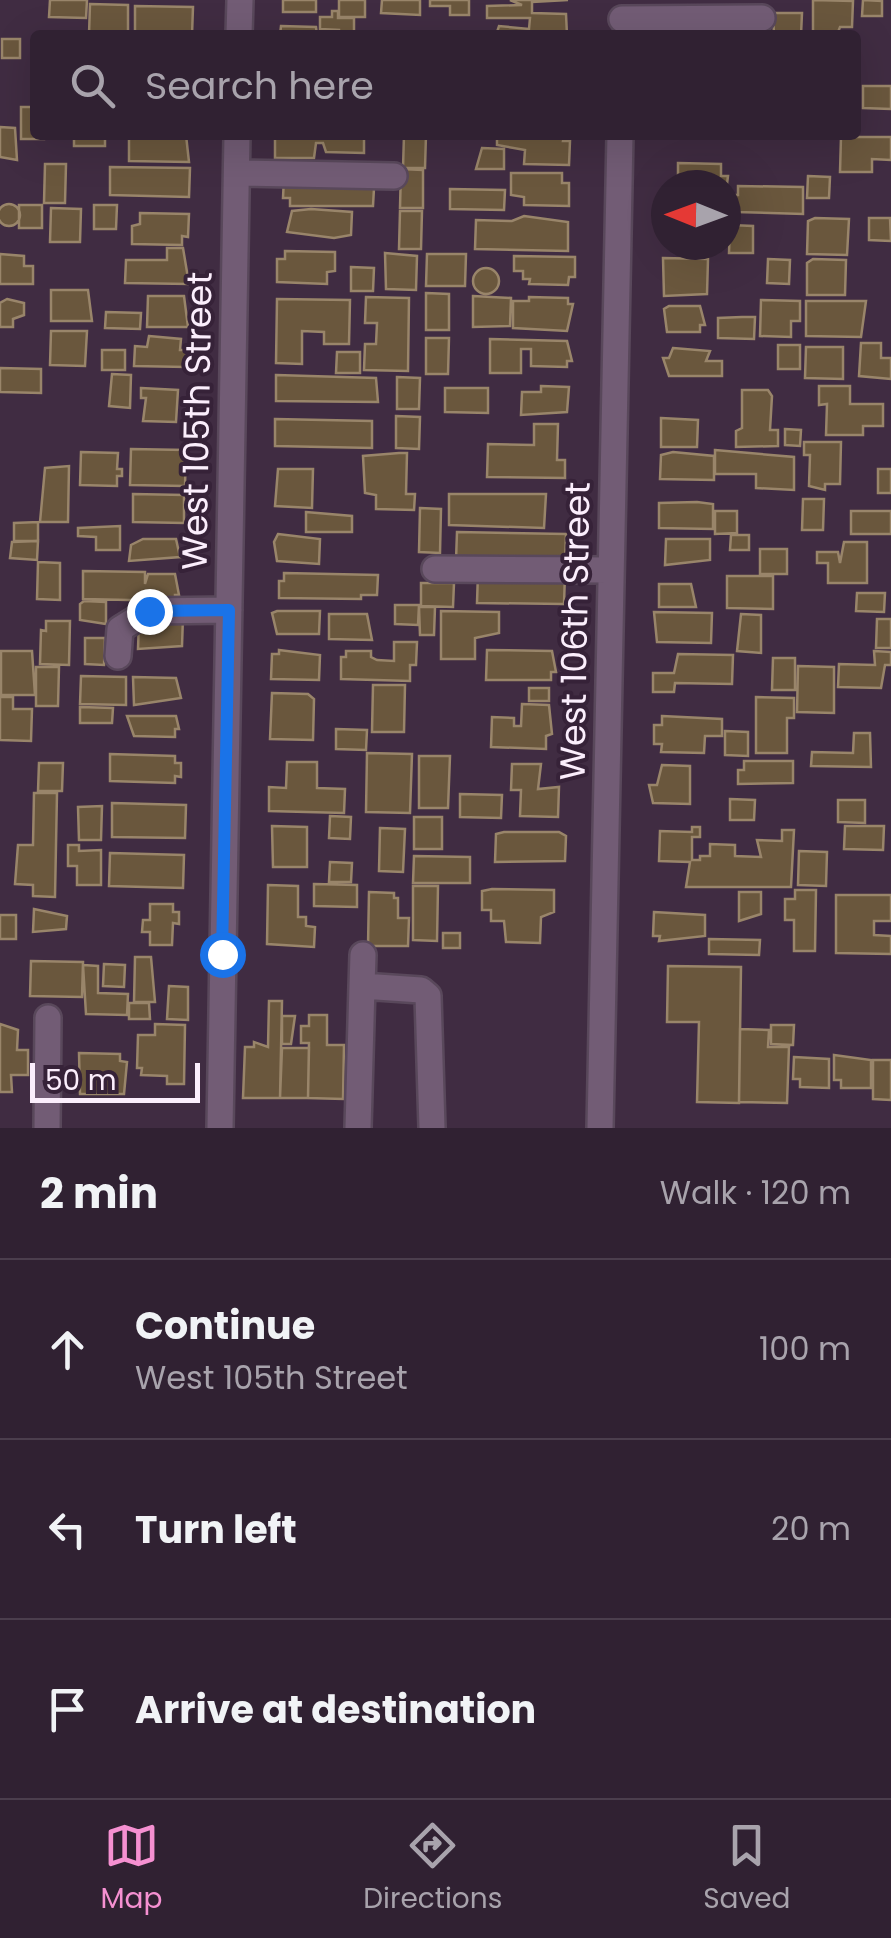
<!DOCTYPE html>
<html lang="en">
<head>
<meta charset="utf-8">
<style>
  body { margin:0; font-family:Poppins,sans-serif; background:#38293a; color:#f1f3f6 }
  .compass { position:absolute; left:651px; top:170px; width:90px; height:90px; border-radius:50%; background:#302132; box-shadow:0 10px 40px #0002; rotate:271deg }
  .scale { position:absolute; left:30px; bottom:25px; width:170px; box-sizing:border-box; padding-left:10px; border:5px solid #fbeefc; border-top:0; font-size:28px; line-height:35px; white-space:nowrap; color:#fbeefc; -webkit-text-stroke:8px #362238; paint-order:stroke }
  .stop { position:absolute; width:30px; height:30px; margin:-22px; border:8px solid #1a73e8; border-radius:50%; background:#fff }
  .stop.end { background:#1a73e8; border-color:#fff; box-shadow:0 2px 10px #0008 }
  .list { margin:0; padding:0; list-style:none }
  h2 { display:flex; justify-content:space-between; align-items:center; height:130px; margin:0; padding:0 40px; font-size:42px }
  h2 small { font-size:32px; font-weight:400; color:#a8a3ac }
  .list li { display:grid; grid-template-columns:65px 1fr auto; gap:30px; align-items:center; box-sizing:border-box; height:180px; padding:0 40px; border-top:2px solid #4b3e4d }
  .list b { display:block; font-size:38px; white-space:nowrap }
  .list p { margin:0; font-size:32px; white-space:nowrap; color:#a8a3ac }
  .list em { font-size:32px; font-style:normal; color:#a8a3ac }
  .icon { flex:none; width:55px; height:55px; fill:none; stroke:currentColor; stroke-width:2; stroke-linecap:round; stroke-linejoin:round }
  .map { position:relative; flex:none; width:891px; height:1128px; overflow:hidden }
  .search { position:absolute; background:#302132; box-shadow:0 10px 40px #0002; left:30px; right:30px; top:30px; height:110px; display:flex; align-items:center; gap:25px; box-sizing:border-box; padding:0 35px; border-radius:10px; color:#a8a3ac; font-size:38px }
  .sheet { height:670px; background:#302132 }
  nav { display:flex; justify-content:space-around; align-items:center; box-sizing:border-box; height:140px; border-top:2px solid #4b3e4d; background:#302132; font-size:28px; color:#a8a3ac }
  nav a { display:grid; justify-items:center; gap:5px }
  nav .on { color:#f590d1 }
  .map>svg:first-child { display:block }
</style>
</head>
<body>
<div class="map">
<svg width="891" height="1128" viewBox="0 0 891 1128">
  <rect width="100%" height="100%" fill="#402c42"/>
  <path fill="#6a573d" stroke="#99856a" stroke-width="2.5" d="M50 0H87L86 18 49 17Z
    M283 0H316V12H283Z
    M339 0H365V17H339Z
    M382 0H420V15L381 13Z
    M430 0H469V15H450V6H430Z
    M510 0H568L532 2V13L566 14 567 35H496L499 26 529 29 530 18H487V6L522 5Z
    M813 0 853 1 852 27H840L837 35H813Z
    M863 0 882 1V16H862Z
    M90 4 128 5V35H89Z
    M135 6 193 7 192 35H135Z
    M332 11H338V18H354V30L339 35V30L320 29V17H332Z
    M773 13H802L801 35H774Z
    M751 22 750 35H682V23Z
    M281 26 316 27 317 35H280Z
    M2 39H20V58H2Z
    M863 86H891V109L863 108Z
    M21 107H35V135H44V139H21Z
    M0 127 15 128 17 160 0 157Z
    M74 135H105V146H74Z
    M129 135H186L189 162 129 161Z
    M275 135H364V153L326 152 323 143H316L314 158H275Z
    M404 135H426L425 168H403Z
    M497 135H564L563 141H570L569 165 524 164 525 150 497 145Z
    M841 137H891V160L872 159V172H840Z
    M482 148 504 149V169H476Z
    M678 163 721 164V176H728L727 184 678 185Z
    M45 164H66L65 203H44Z
    M110 167 190 168 189 197 110 195Z
    M401 169 423 170V208H400Z
    M511 173H562V183H569V206L524 205V197L511 195Z
    M808 176 830 177 829 198H807Z
    M284 177 374 188 373 206H290V198H283Z
    M738 186 803 187V214L737 212 738 207 726 210V195H738Z
    M450 189 505 190 504 210 450 209Z
    M-2 215a11 11 0 1 1 22 0a11 11 0 1 1-22 0Z
    M19 205H42V228H19Z
    M94 205H117L116 229H94Z
    M51 208 81 209 80 242H50Z
    M311 209 352 212 351 235 334 238 287 232 292 211Z
    M400 211H422L421 249H399Z
    M140 213 189 214 188 237 182 236V245L132 244V226L140 224Z
    M524 216 568 222V251L475 249 476 220 512 221Z
    M815 218 849 219 847 255 807 254 808 221Z
    M869 218H890L891 241 869 240Z
    M730 225 753 226V253H729Z
    M167 248H183L189 284 125 283 126 260H167Z
    M285 251 335 252V271L327 272V284L277 282V259H285Z
    M385 253 417 256 416 290 386 289Z
    M0 254 24 256V266H33V284H0Z
    M427 254H466L465 286H426Z
    M514 256 575 257V277H569L568 285 529 284 530 279H523V271H514Z
    M663 258 708 259 707 294 664 296Z
    M768 259 790 260 789 284 767 283Z
    M813 259 846 260 845 295H807V263Z
    M351 267 374 268 373 291H351Z
    M473 281a13 13 0 1 1 26 0a13 13 0 1 1-26 0Z
    M51 290H88L92 321H51Z
    M426 293 449 294V330H426Z
    M148 296H184L188 327H147Z
    M473 296 511 298 510 326 473 327Z
    M366 297 409 298 408 371 364 370 365 344H376L377 323H365Z
    M529 297 568 298V304H573L567 331 513 328V301H529Z
    M7 299 24 303V315L13 319V327H0V303Z
    M277 299 350 300 349 344H324V332L302 331V364L276 363Z
    M761 300 800 301V321H791V337L760 336Z
    M806 301H866L861 337 806 336Z
    M669 306H700L705 325H700V332H667L664 309Z
    M106 312 141 313 140 329 105 328Z
    M742 317H755L754 339 718 338V318Z
    M51 331H87L85 366 50 365Z
    M149 336 181 339 180 350H187L186 367 134 366 135 346 147 347Z
    M426 338H449L448 374H426Z
    M490 339 567 341 572 361H567V367L531 366V349H521V373H490Z
    M861 343H881V358H891V379L859 376Z
    M778 345H800V369H778Z
    M806 347H843V379L805 378Z
    M673 348 710 351 706 361H722V376H669L663 358H669Z
    M102 350H125V370H102Z
    M337 352H360V373H336Z
    M0 368 41 369V393L0 392Z
    M112 374 131 375 130 408 109 406Z
    M276 375 376 378 378 402 276 401Z
    M397 377 420 378 419 409H397Z
    M541 386 569 387 567 412 521 415 522 392H541Z
    M819 386H850V404H883V426H863V435H826L827 404 819 405Z
    M141 388 178 390 176 422 143 421 146 398H141Z
    M445 388H488V413L445 412Z
    M742 390H768L772 396 770 430H778V446L736 447V431L742 428Z
    M396 416 420 417 419 449 396 448Z
    M661 418 698 420 697 447H661Z
    M275 419 372 421V448L275 446Z
    M534 424H558L557 460H565V478L487 477 488 444 534 445Z
    M785 429 801 430 800 446 785 445Z
    M804 442H841L840 484H825V490L809 486 810 455H804Z
    M131 449 186 450 185 486 130 485Z
    M715 450 794 457V490L756 488V474H715Z
    M81 452 118 453 117 469H122V476H117V486L80 485Z
    M673 452 714 456V480L660 479 661 455Z
    M399 453H407L406 494H415L414 510 376 509V495L365 493 363 456Z
    M69 466 68 522H40L45 468Z
    M278 469H313L312 508 275 506Z
    M878 469H891V493H878Z
    M133 494 184 495V523L133 522Z
    M449 494H546L544 528 449 525Z
    M803 499H824L823 530H802Z
    M697 502 713 504V529L659 528V503Z
    M420 508 441 509 440 553 419 552Z
    M715 511H737V533L715 534Z
    M851 511H891V534H851Z
    M306 512 352 516V532H306Z
    M38 522V541H14V523Z
    M120 526V550H96V537L78 536V528Z
    M457 532 566 534 565 564 456 560Z
    M278 534 320 539 319 564 277 561 274 542Z
    M731 535H749V550H730Z
    M143 539H176L180 557 129 561 131 545Z
    M666 539H710V560L665 565Z
    M38 541 37 560 10 558 12 542Z
    M844 542H867V583H828V563H817V552H838L840 563Z
    M760 549H787V574H760Z
    M38 562 60 563V600L37 599Z
    M83 571 145 572V584L148 574H175L179 595H175V601L83 599Z
    M284 573 378 575 377 595H361V599L279 598V581H284Z
    M478 573 565 574 564 604 477 603Z
    M727 576H773V609L727 608Z
    M421 583H454L453 607 421 606Z
    M659 584H691L696 607H659Z
    M857 593H885L884 612 856 611Z
    M84 601 106 602V624L80 620V604Z
    M395 605H419L418 625 395 624Z
    M419 607H435L434 635H420Z
    M277 611H320L319 634H277L272 613Z
    M441 611 499 612V633L475 638V659H441Z
    M654 612 712 613 711 643 657 642Z
    M329 614H367L372 640 329 639Z
    M741 614 761 615V653L737 651Z
    M183 617 182 646 138 649 139 621Z
    M877 619H891V648H876Z
    M46 621H70L69 665 40 664 41 630 46 631Z
    M85 638H105L104 665 85 664Z
    M394 642H417L416 665H410V681L341 679V657H346V651H371V657L377 660 394 661Z
    M279 650 320 655 319 680 271 679 272 654H279Z
    M487 650 552 651 556 672H551V680H486Z
    M1 651H32L35 695H1Z
    M874 651 891 652V665H885L881 688 838 687 839 664 875 665Z
    M678 654 733 655 732 684 675 683 674 692H653V673H674Z
    M773 658H795V690H772Z
    M798 666 834 667V713L797 712Z
    M36 667H59L58 706H36Z
    M81 676 126 677V705L80 704Z
    M133 677 176 678 181 698 134 705Z
    M373 685H405L404 732H372Z
    M529 688H549V701H529Z
    M272 693 308 694 314 699 313 740 270 739Z
    M0 697H13V709H32L31 741 0 740Z
    M756 697 794 698V718H787V753H756Z
    M522 704 549 705 552 734 546 736V749L491 747 492 717 514 718V726H521Z
    M80 707 113 708 112 723H80Z
    M127 716H176L179 729H175V737L134 736Z
    M662 716 722 719V736H705L704 753 661 752 662 744H654V725H662Z
    M336 729 367 730 366 750 336 749Z
    M725 731 748 732V756L725 755Z
    M854 733H870L871 767 811 766 812 752 853 753Z
    M367 753 412 754 410 813 366 812Z
    M110 754 175 756V763H181V777L175 776V783L110 781Z
    M419 756H450L448 808H419Z
    M744 761H793V783L738 784V770H744Z
    M287 762H317V788L345 789 344 813 269 811V787L286 788Z
    M39 763H63L62 791H38Z
    M512 764H541L538 789 559 787 558 817 520 816 521 790H511Z
    M662 765 690 766V804L653 803 649 785H657Z
    M34 793H57L55 897 33 896V885L15 884 18 845H33Z
    M460 794 502 795 501 818 460 817Z
    M730 799 755 800 754 820H730Z
    M838 800H865V823L838 822Z
    M112 803 186 805 185 838 112 837Z
    M102 806 101 840H79L78 807Z
    M330 816 351 817 350 839 329 838Z
    M414 817H442V849H414Z
    M272 826 307 827V867H273Z
    M845 826H884L883 850 844 849Z
    M692 827H700V837H692V860H700V856H710V844L735 845V856L761 857 757 840 782 841V830H794L791 887H686L690 862 659 861 660 831 692 832Z
    M380 828 405 829 403 872 379 871Z
    M504 832H559L566 836 565 861 495 862 496 834Z
    M68 845H79V851L101 850V885H77V866H68Z
    M799 851 827 852 826 886 798 885Z
    M110 853 184 855 183 888 109 886Z
    M414 856 470 857V883H413Z
    M330 862 352 863 351 882H329Z
    M314 884 357 885V907L314 906Z
    M268 885 298 886V917H306V926L315 927 314 947 267 944Z
    M413 886H438L437 941 413 940Z
    M492 889 554 890V912L541 917 540 943 506 942 504 921H491V910H482V891Z
    M795 890H816L815 951H794V920H785V899H795Z
    M369 892 394 893V898H398V918H409L408 946H368Z
    M739 892H761V914L739 921Z
    M836 895H891V921H874V935L891 936V954L836 953Z
    M150 904H173V912H179V924L173 923 172 945H150V932H142L143 920H150Z
    M34 909 67 916 66 929 33 932Z
    M654 912 705 915V936L659 941 660 936H653Z
    M0 915H16V939H0Z
    M443 933H460V948H443Z
    M709 939 760 940 759 955 709 954Z
    M135 957H151L155 1002H134Z
    M31 961 83 962 82 997 30 996Z
    M104 964 125 965 124 987 103 986Z
    M83 965 98 966V993L128 994 127 1015 86 1014Z
    M668 966 741 967 739 1103 697 1102 699 1022H667Z
    M169 986 188 987V1020L167 1019Z
    M269 1001H282L280 1098H243L245 1047H254V1042L268 1047Z
    M129 1003H149L150 1019H129Z
    M309 1015H327V1045H344L343 1099 308 1098 309 1043H301V1026H309Z
    M282 1016H295L291 1044H282Z
    M0 1024 18 1030 17 1050H28V1075H11L12 1092H0Z
    M155 1024 185 1025 184 1084H167V1076L141 1075 142 1068H137L138 1035H155Z
    M771 1025H794L793 1045 771 1044Z
    M740 1029 769 1030 768 1047H789L787 1103 739 1102Z
    M282 1048H309L308 1098H280Z
    M79 1053 120 1054V1061L127 1062 124 1094H80Z
    M834 1055 871 1060V1088H841V1080H834Z
    M794 1057 829 1059V1088L800 1087V1079H793Z
    M873 1060H891V1100L873 1099Z"/>
  <g fill="none" stroke-linecap="round" stroke-linejoin="round">
    <g stroke="#59485b" stroke-width="30">
      <path id="minor" d="M622 19 762 18
        M239 35 240 0
        M237 173 394 176
        M435 569 611 570
        M118 656 120 629 149 611 229 610
        M362 986 363 955
        M47 1128 48 1018
        M220 1128 237 135
        M358 1128 362 986 421 990 428 996 432 1128
        M600 1128 620 135"/>
    </g>
    <use href="#minor" stroke="#725c75" stroke-width="25"/>
  </g>
  <g fill="none" stroke-linecap="round" stroke-linejoin="round">
    <path stroke="#1a73e8" stroke-width="12" d="M149 611 229 610 222 954"/>
  </g>
  <g text-anchor="middle" stroke-width="8" stroke-linejoin="round" paint-order="stroke">
    <g font-size="35" fill="#fbeefc" stroke="#362238">
      <text transform="translate(197 421) rotate(-89)" y="12">West 105th Street</text>
      <text transform="translate(575 631) rotate(-89)" y="12">West 106th Street</text>
    </g>
  </g>
</svg>
<svg class="compass" viewBox="-18 -18 36 36"><path d="M0-13l5 13h-10z" fill="#e53935"/><path d="M0 13l5-13h-10z" fill="#a8a3ac"/></svg>
<div class="scale">50 m</div>
<div class="stop" style="left:222px;top:954px"></div>
<div class="stop end" style="left:149px;top:611px"></div>
<div class="search"><svg class="icon" aria-label="search" viewBox="0 0 24 24"><circle cx="10" cy="10" r="6"/><path d="M15 15l6 6"/></svg>Search here</div>
</div>
<section class="sheet">
<h2>2 min<small>Walk · 120 m</small></h2>
<ul class="list">
<li><svg class="icon" aria-label="ahead" viewBox="0 0 24 24"><path d="M12 20V5M6 11l6-6 6 6"/></svg><div><b>Continue</b><p>West 105th Street</p></div><em>100 m</em></li>
<li><svg class="icon" aria-label="left" viewBox="0 0 24 24"><path d="M17 20v-9H6M10 6l-5 5 5 5"/></svg><div><b>Turn left</b></div><em>20 m</em></li>
<li><svg class="icon" aria-label="arrive" viewBox="0 0 24 24"><path d="M6 21V4h12l-3 4 3 4H6"/></svg><div><b>Arrive at destination</b></div></li>
</ul>
</section>
<nav>
<a class="on"><svg class="icon" aria-label="map" viewBox="0 0 24 24"><path d="M3 6l6-2 6 2 6-2v14l-6 2-6-2-6 2zM9 4v14M15 6v14"/></svg>Map</a>
<a><svg class="icon" aria-label="directions" viewBox="0 0 24 24"><path d="M12 3l9 9-9 9-9-9zM9 14v-3h6M13 9l2 2-2 2"/></svg>Directions</a>
<a><svg class="icon" aria-label="saved" viewBox="0 0 24 24"><path d="M7 4h10v16l-5-4-5 4z"/></svg>Saved</a>
</nav>
</body>
</html>
